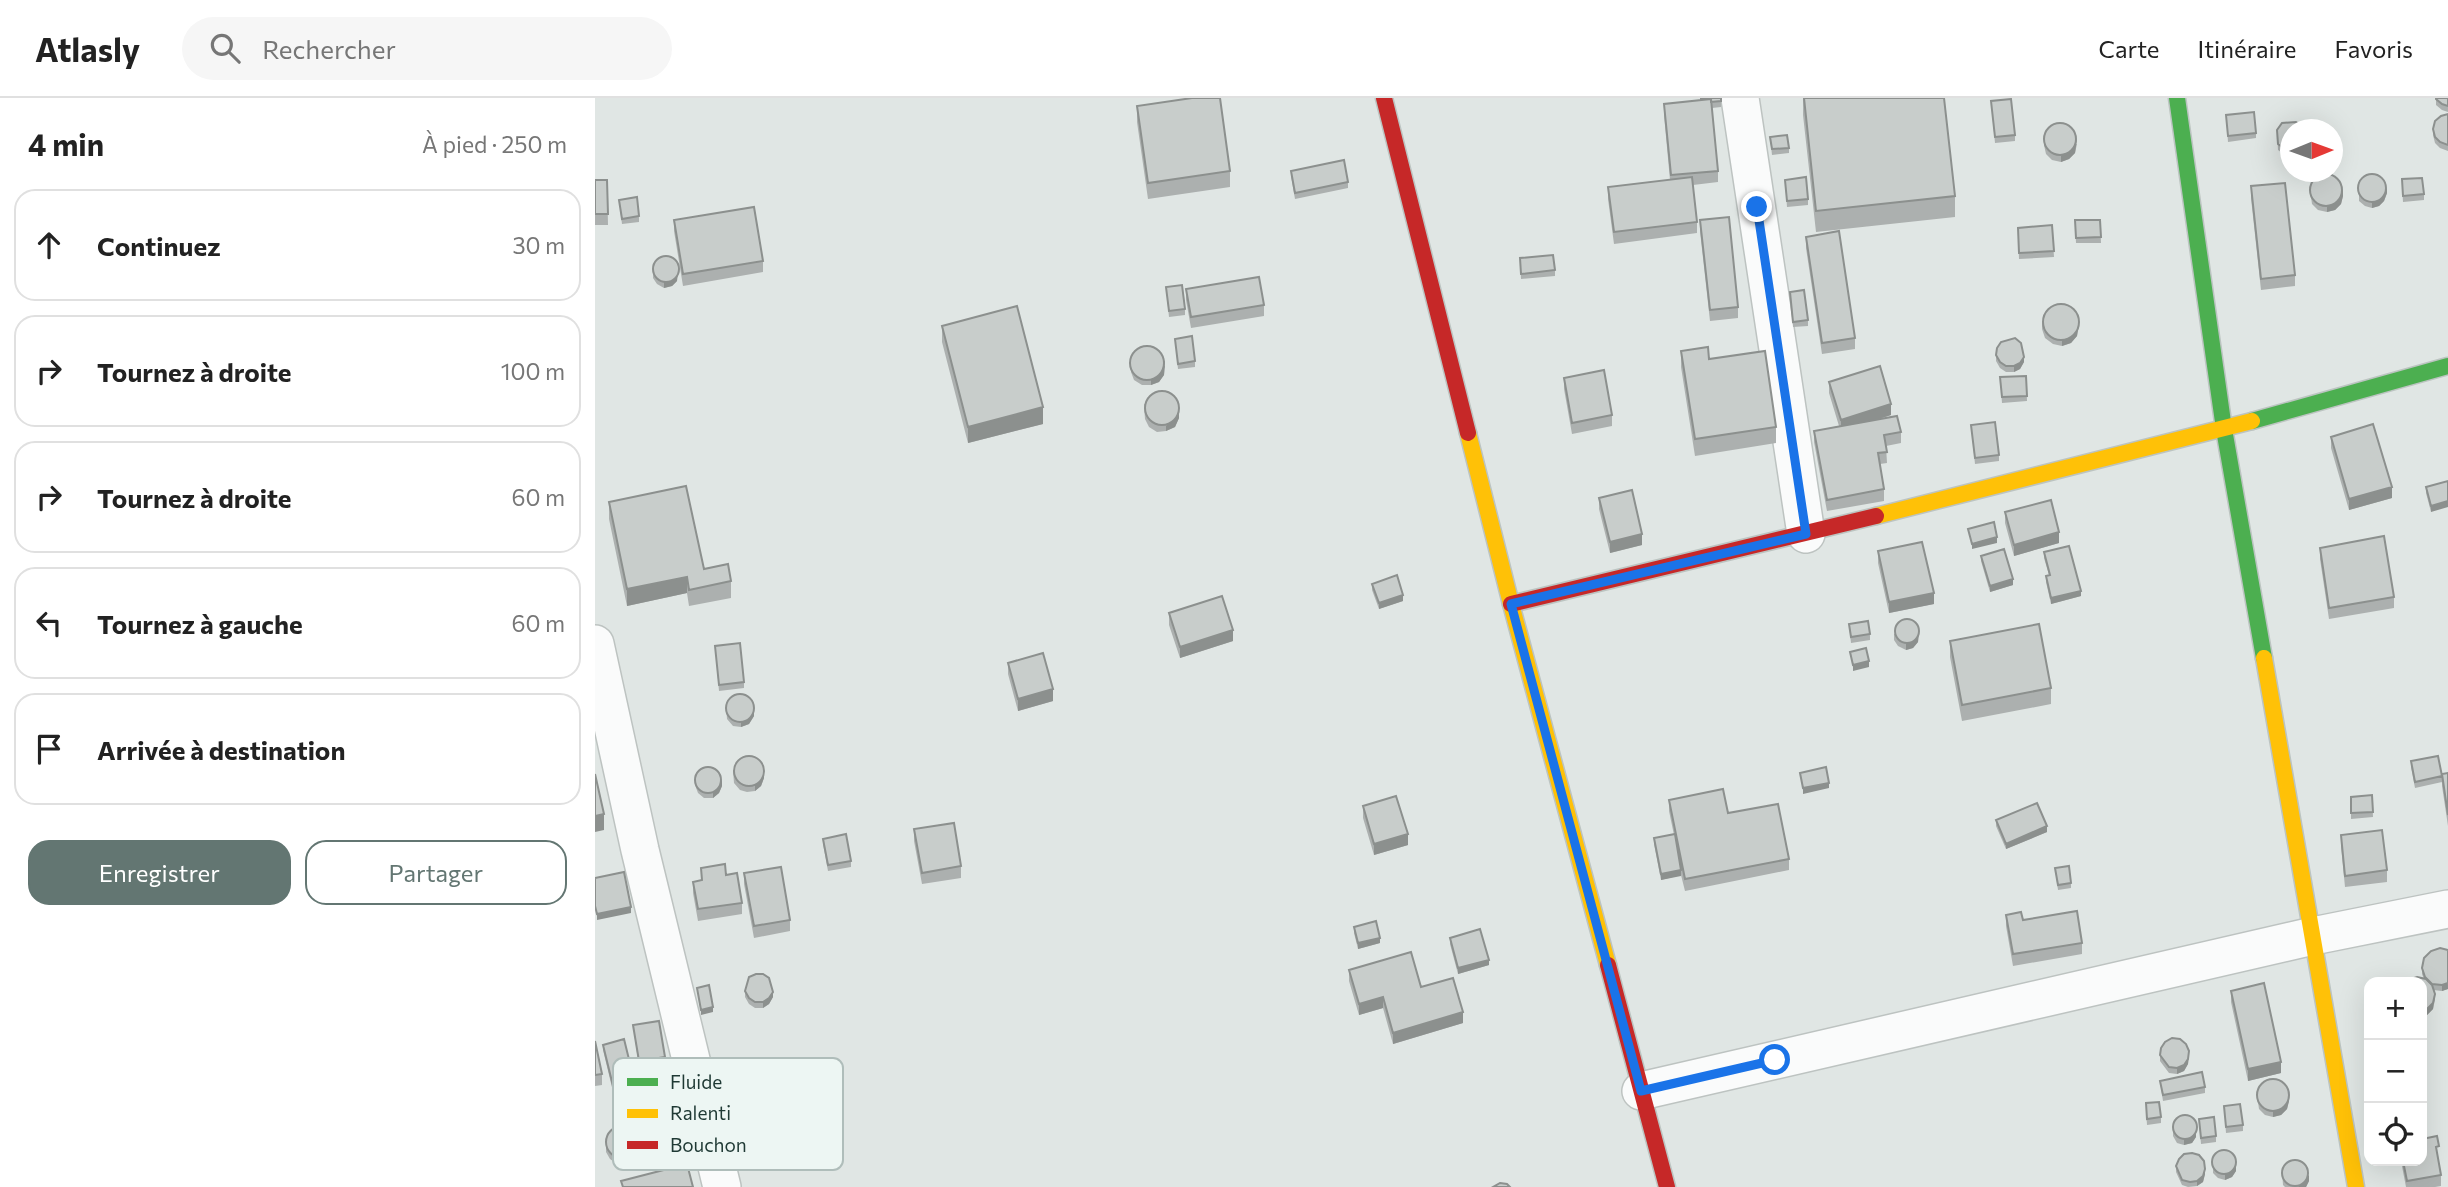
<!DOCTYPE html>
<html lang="fr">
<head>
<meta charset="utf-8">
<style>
  body { margin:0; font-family:Commissioner,sans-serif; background:#f6f6f6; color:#222 }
  .controls { position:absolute; right:21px; bottom:21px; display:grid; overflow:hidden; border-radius:14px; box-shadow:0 7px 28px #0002 }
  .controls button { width:63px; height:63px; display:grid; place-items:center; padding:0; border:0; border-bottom:2px solid #e0e0e0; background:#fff; color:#222; font:35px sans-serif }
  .compass { position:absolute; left:1685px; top:21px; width:63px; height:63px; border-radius:50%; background:#fff; box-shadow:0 7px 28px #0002; rotate:89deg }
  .stop { position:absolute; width:21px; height:21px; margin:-16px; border:5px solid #1a73e8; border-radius:50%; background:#fff }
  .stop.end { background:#1a73e8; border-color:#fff; box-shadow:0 2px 7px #0008 }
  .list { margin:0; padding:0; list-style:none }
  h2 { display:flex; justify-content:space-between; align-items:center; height:91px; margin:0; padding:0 28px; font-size:30px }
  h2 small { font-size:23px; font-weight:400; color:#767676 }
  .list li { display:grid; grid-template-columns:46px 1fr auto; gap:21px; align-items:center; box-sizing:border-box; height:112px; margin:0 14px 14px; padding:0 14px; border:2px solid #e0e0e0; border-radius:21px }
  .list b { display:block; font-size:26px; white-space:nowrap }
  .list em { font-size:23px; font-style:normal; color:#767676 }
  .actions { display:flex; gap:14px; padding:21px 28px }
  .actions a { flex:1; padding:16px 0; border:2px solid #637672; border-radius:21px; text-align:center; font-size:24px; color:#637672 }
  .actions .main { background:#637672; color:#fff }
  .icon { flex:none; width:38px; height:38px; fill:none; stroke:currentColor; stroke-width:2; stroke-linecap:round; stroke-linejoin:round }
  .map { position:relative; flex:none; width:1853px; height:1089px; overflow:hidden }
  header { display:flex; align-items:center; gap:42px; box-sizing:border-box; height:98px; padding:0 35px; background:#fff; border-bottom:2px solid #e0e0e0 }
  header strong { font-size:33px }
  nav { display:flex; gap:38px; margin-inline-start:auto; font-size:24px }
  .search { width:490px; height:63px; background:#f6f6f6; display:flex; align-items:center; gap:18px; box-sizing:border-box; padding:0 24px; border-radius:38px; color:#767676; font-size:26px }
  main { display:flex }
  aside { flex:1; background:#fff }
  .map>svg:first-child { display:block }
</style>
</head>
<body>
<header>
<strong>Atlasly</strong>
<div class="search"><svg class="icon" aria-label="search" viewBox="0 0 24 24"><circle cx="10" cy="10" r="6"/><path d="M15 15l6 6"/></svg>Rechercher</div>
<nav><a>Carte</a><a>Itinéraire</a><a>Favoris</a></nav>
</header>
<main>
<aside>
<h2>4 min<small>À pied · 250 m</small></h2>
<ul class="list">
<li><svg class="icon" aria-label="ahead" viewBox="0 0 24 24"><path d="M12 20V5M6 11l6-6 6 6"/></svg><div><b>Continuez</b></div><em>30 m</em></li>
<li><svg class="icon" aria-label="right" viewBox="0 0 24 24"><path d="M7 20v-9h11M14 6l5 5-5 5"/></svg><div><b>Tournez à droite</b></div><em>100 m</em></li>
<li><svg class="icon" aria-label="right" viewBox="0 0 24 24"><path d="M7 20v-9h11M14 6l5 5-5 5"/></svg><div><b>Tournez à droite</b></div><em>60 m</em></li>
<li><svg class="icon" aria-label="left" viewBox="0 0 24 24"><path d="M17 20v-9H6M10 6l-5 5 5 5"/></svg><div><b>Tournez à gauche</b></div><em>60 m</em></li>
<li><svg class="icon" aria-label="arrive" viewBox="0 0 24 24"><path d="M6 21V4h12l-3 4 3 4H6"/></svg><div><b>Arrivée à destination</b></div></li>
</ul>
<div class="actions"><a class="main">Enregistrer</a><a>Partager</a></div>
</aside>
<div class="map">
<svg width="1853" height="1089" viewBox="0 0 1853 1089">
  <rect width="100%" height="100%" fill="#e0e6e4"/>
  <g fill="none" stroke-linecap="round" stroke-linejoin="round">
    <g stroke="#bdc3c1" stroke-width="40">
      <path id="street" d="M1145 0 1211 436
        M0 546 45 752 127 1089
        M1046 993 1718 838 1853 811"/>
    </g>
    <g stroke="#bcc4c1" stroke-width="19">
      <path id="fast" d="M1582 0 1629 331 1669 560
        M1657 323 1853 268"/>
    </g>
    <g stroke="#bcc4c1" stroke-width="19">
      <path id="slow" d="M873 335 916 506 1013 867
        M1281 418 1657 323
        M1669 560 1761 1089"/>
    </g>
    <g stroke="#bcc4c1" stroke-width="19">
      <path id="jam" d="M789 0 873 335
        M916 506 1281 418
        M1013 867 1072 1089"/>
    </g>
    <use href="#street" stroke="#fafbfb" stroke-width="37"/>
    <use href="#fast" stroke="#4caf50" stroke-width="16"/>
    <use href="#slow" stroke="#ffc107" stroke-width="16"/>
    <use href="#jam" stroke="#c62828" stroke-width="16"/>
  </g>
  <path fill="#acb0af" d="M1126 0V9L1117 10 1123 73V84L1098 87 1102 124V135L1019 146 1013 101V89L1075 82 1069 17V6Z
    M1208 0 1360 98V119L1221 134 1208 17Z
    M1841 0H1853V14L1847 12 1841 7Z
    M1396 3 1420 37V43L1400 45Z
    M542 8 635 73V89L553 101 542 24Z
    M1853 16V53L1845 50 1840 45 1838 37V31Z
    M1631 17 1661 35V40L1633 44Z
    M1682 32H1696V56L1690 57 1683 52Z
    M1175 39 1194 50V55L1177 57Z
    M1449 42 1482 46 1480 55 1474 61 1466 64 1457 62 1451 56 1449 47Z
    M696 73 753 84V90L700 101 696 78Z
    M0 82H12L13 127H0Z
    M1190 82 1213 101V107L1192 109Z
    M1764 82 1792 95 1789 103 1784 108 1777 110 1770 108 1764 103Z
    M1807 87 1829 96V102L1808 104Z
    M1656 88 1700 177V188L1666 192 1656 100Z
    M1715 92 1748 98 1746 106 1740 112 1732 114 1723 112 1717 106Z
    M24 102 44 118V124L27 126Z
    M79 122 168 163V174L88 188 79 133Z
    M1105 122 1143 209V220L1115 223 1105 133Z
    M1480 122H1505L1506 145H1481Z
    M1457 127 1459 159 1424 161 1423 130Z
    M1211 139 1260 240V251L1227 256 1211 150Z
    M925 160 960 172V178L926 181Z
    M58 174H83L82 183 77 188 69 190 62 186 58 180Z
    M571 189 590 211V217L574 219Z
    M591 191 669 207V218L596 230 591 202Z
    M1195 194 1213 222V228L1198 229Z
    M1447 225 1484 228 1482 238 1476 245 1467 248 1458 246 1450 240 1447 231Z
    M347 228 448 326 373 345 347 244Z
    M580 241 600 263V269L583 271Z
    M1086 253 1114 261 1181 329V345L1100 358 1086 269Z
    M1401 257 1429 264 1425 271 1419 274H1411L1405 270 1401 263Z
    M536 268H570L569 277 564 284 556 287H547L539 282 536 274Z
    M1431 278 1432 303 1407 305 1405 279Z
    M969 280 1017 317V328L977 336 969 291Z
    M1234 284 1296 317 1285 321 1306 334V345L1291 348 1292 365 1285 366 1289 391V403L1232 413 1219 344V333L1244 328 1234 295Z
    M549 306 584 320 580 329 571 333 562 334 554 329 550 321Z
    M1376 327 1404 357V363L1380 366Z
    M1736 339 1797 400 1754 412 1736 350Z
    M1853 383 1836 414 1831 395V389Z
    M1004 400 1047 447 1015 455 1004 411Z
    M14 404 109 471 136 483V500L94 508 92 495 32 508 14 421Z
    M1410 414 1464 445 1419 458 1410 425Z
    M1725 450 1799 499V510L1734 521 1725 461Z
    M1283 453 1339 506 1294 515 1283 465Z
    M1449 454 1486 498 1456 506 1451 484V478L1454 477 1449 460Z
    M1386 458 1418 487 1395 494 1386 463Z
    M777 486 808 503 784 511 777 492Z
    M574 515 638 543 585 560 574 527Z
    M1254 526 1275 536V542L1256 545Z
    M1299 536H1324L1323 544 1318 550 1311 552 1303 548 1299 542Z
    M1355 543 1456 590V606L1367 623 1355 559Z
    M120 548 149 584V590L124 593Z
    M413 565 458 603 423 613 413 576Z
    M131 606 159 618 154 626 146 629 138 628 132 621Z
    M1816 663 1847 678V684L1820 690 1816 669Z
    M138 672 169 680 166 688 160 693 152 694 145 692 139 685Z
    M1853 675V728L1847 688V676Z
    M100 682 127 688 124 695 118 700H109L103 695 100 687Z
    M1777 697 1778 719 1756 721V699Z
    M1074 702 1133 715 1194 761V772L1090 793 1086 777 1066 782 1059 746V740L1079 737 1074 713Z
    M768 708 813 747 779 757 768 720Z
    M1401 722 1452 734 1411 751 1401 728Z
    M319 731 366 768V780L327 786 319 743Z
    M1746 737 1792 772V784L1750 789 1746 748Z
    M228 741 256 763V769L233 773 228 746Z
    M106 770 147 805V816L103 823 98 795V784L106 783Z
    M1460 770 1476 785V790L1463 792Z
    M149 775 195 822V833L159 840 149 786Z
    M1411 817 1487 845V856L1418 868 1411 828Z
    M759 829 785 845 763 851 759 835Z
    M855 840 894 867 863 876 855 846Z
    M1853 852V891L1847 893 1838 892 1840 902 1838 911 1832 917 1827 919V884L1829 881 1827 876V870Z
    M754 872 826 889 868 925 798 946 788 910 764 917 754 883Z
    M150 893 178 899 174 906 168 910H160L154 906 150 899Z
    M1636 893 1686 975 1653 983 1636 904Z
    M38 927 70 959V965L44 969Z
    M0 943 7 976V987L0 988Z
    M8 947 42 1000 21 1006 8 952Z
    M1565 957 1594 959 1593 966 1589 973 1582 976 1574 975 1565 963Z
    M195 976 226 992V998L198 1003Z
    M43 982 97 1056 61 1065 43 994Z
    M1565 983 1610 989V995L1568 1003Z
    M1662 997 1694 1003 1692 1011 1686 1017 1678 1019 1670 1017 1664 1011Z
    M1629 1008 1648 1027V1033L1631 1035Z
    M1551 1011 1566 1019V1025L1552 1027Z
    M1604 1021 1621 1038V1044L1606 1046Z
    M1578 1025 1601 1039 1597 1045 1589 1047 1582 1045 1578 1038Z
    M11 1040H43V1054L38 1062 31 1066H22L15 1061 11 1054Z
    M167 1045 190 1067 172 1071 167 1050Z
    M1843 1060 1846 1077V1088L1840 1089H1811L1806 1063H1827L1844 1060Z
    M1618 1061 1641 1073 1637 1079 1630 1082 1623 1080 1618 1075Z
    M1581 1068 1610 1076 1608 1084 1602 1088 1593 1089 1587 1087 1581 1074Z
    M1687 1073 1714 1083 1711 1089H1690L1688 1087Z"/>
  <path fill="#8c908e" d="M1482 41 1480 55 1474 61 1466 64V58Z
    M1792 90V95L1789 103 1784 108 1777 110V104Z
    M1748 92V98L1746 106 1740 112 1732 114V109Z
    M83 169 82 183 77 188 69 190V184Z
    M1484 223 1482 238 1476 245 1467 248V242Z
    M1429 259V264L1425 271 1419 274V268Z
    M570 262 569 277 564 284 556 287V282Z
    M1296 306V317L1246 333V322Z
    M448 309V326L373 345V329Z
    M584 315V320L580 329 571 333V328Z
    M1797 389V400L1754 412V401Z
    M1853 403V409L1836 414V408Z
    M1464 434V445L1419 458V447Z
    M1047 436V447L1015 455V444Z
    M1402 439V445L1377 451V446Z
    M92 479V495L32 508V491Z
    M1418 481V487L1395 494V488Z
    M1486 493V498L1456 506V500Z
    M1339 495V506L1294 515V504Z
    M808 497V503L784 511V505Z
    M1324 530 1323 544 1318 550 1311 552V546Z
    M638 532V543L585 560V549Z
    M1274 563V569L1258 573V567Z
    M458 591V603L423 613V601Z
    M159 612V618L154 626 146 629V623Z
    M169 674V680L166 688 160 693V687Z
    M127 682V688L124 695 118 700V695Z
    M1234 685V690L1208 696V690Z
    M9 716V732L0 734V718Z
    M1452 728V734L1411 751V746Z
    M813 736V747L779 757V746Z
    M1086 772V778L1066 782V776Z
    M36 809V815L2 822V816Z
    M785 840V845L763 851V845Z
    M894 862V867L863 876V870Z
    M1853 885V891L1847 893V887Z
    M178 894V899L174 906 168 910V904Z
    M1840 896 1838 911 1832 917 1827 919V913Z
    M788 899V910L764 917V906Z
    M118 909V914L106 917V912Z
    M868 914V925L798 946V935Z
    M1594 953 1593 966 1589 973 1582 976V970Z
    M1686 964V975L1653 983V971Z
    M42 994V1000L21 1006V1000Z
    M1694 997V1003L1692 1011 1686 1017 1678 1019V1013Z
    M1601 1033V1039L1597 1045 1589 1047V1042Z
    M97 1045V1056L61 1065V1054Z
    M43 1048V1054L38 1062 31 1066V1060Z
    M215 1054V1060L196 1064V1058Z
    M190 1061V1067L172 1071V1066Z
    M1641 1067V1073L1637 1079 1630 1082V1076Z
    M1610 1071V1076L1608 1084 1602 1088V1083Z
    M1714 1077V1083L1711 1089H1703Z"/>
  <path fill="#c8cdcb" stroke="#8c908e" stroke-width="2" d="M597 0H625L635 73 553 85 542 8Z
    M1106 0H1126V3L1116 4V1L1106 2Z
    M1209 0H1349L1360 98 1221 113Z
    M1841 0H1853V8L1847 6 1841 1Z
    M1116 1 1123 73 1076 77 1069 6Z
    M1416 1 1420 37 1400 39 1396 3Z
    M1659 14 1661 35 1633 38 1631 17Z
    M1853 16V47L1845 44 1840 39 1838 31 1840 23 1846 18Z
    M1701 24 1708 29V32H1696V50L1690 51 1683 46 1682 32 1687 25Z
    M1449 41a16 16 0 1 1 32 0a16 16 0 1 1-32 0Z
    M1192 37 1194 50 1177 51 1175 39Z
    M749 62 753 84 700 95 696 73Z
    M1715 92a16 16 0 1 1 32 0a16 16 0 1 1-32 0Z
    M1763 90a14 14 0 1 1 28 0a14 14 0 1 1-28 0Z
    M1097 79 1102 124 1019 134 1013 89Z
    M1211 79 1213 101 1192 103 1190 82Z
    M1827 80 1829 96 1808 98 1807 81Z
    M0 82H12L13 116H0Z
    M1690 85 1700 177 1666 181 1656 88Z
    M42 99 44 118 27 121 24 102Z
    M159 109 168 163 88 176 79 122Z
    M1134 119 1143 209 1115 212 1105 122Z
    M1480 122H1505L1506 139 1481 140Z
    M1457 127 1459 153 1424 155 1423 130Z
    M1244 133 1260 240 1227 245 1211 139Z
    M958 157 960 172 926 176 925 160Z
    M58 171a13 13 0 1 1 26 0a13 13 0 1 1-26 0Z
    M664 179 669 207 596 219 591 191Z
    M587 187 590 211 574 213 571 189Z
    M1209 192 1213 222 1198 224 1195 194Z
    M1448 224a18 18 0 1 1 36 0a18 18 0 1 1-36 0Z
    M422 208 448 309 373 329 347 228Z
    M597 238 600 263 583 266 580 241Z
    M1420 240 1426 245 1429 259 1425 265 1419 268H1411L1405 264 1401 257 1402 250 1406 244Z
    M535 265a17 17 0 1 1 34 0a17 17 0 1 1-34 0Z
    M1113 249 1114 261 1170 253 1181 329 1100 341 1086 253Z
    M1285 268 1296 306 1246 322 1234 284Z
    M1009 272 1017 317 977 325 969 280Z
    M1431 278 1432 298 1407 299 1405 279Z
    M550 310a17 17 0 1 1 34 0a17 17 0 1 1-34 0Z
    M1302 318 1306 334 1289 337 1292 354 1283 355 1289 391 1232 402 1219 333Z
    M1400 324 1404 357 1380 360 1376 327Z
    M1778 326 1797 389 1754 401 1736 339Z
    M1853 383V403L1836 408 1831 389Z
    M91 388 109 471 133 466 136 483 94 492 92 479 32 491 14 404Z
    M1037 392 1047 436 1015 444 1004 400Z
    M1456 402 1464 434 1419 447 1410 414Z
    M1399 424 1402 439 1377 446 1373 431Z
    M1789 438 1799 499 1734 510 1725 450Z
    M1327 444 1339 495 1294 504 1283 453Z
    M1474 448 1486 493 1456 500 1451 478 1455 477 1449 454Z
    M1409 451 1418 481 1395 488 1386 458Z
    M802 477 808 497 784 505 777 486Z
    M627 498 638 532 585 549 574 515Z
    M1300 533a12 12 0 1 1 24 0a12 12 0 1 1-24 0Z
    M1273 523 1275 536 1256 539 1254 526Z
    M1444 526 1456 590 1367 607 1355 543Z
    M145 545 149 584 124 587 120 548Z
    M1271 550 1274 563 1258 567 1255 554Z
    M448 555 458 591 423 601 413 565Z
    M131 610a14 14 0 1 1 28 0a14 14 0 1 1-28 0Z
    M139 673a15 15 0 1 1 30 0a15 15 0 1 1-30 0Z
    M1843 658 1847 678 1820 684 1816 663Z
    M100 682a13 13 0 1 1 26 0a13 13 0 1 1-26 0Z
    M1231 669 1234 685 1208 690 1205 675Z
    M1853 675V717L1847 676Z
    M0 676 9 716 0 718Z
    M1128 691 1133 715 1183 706 1194 761 1090 781 1074 702Z
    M1777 697 1778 714 1756 715V699Z
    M801 698 813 736 779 746 768 708Z
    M1442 705 1452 728 1411 746 1401 722Z
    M359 725 366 768 327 775 319 731Z
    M1787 732 1792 772 1750 778 1746 737Z
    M251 736 256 763 233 767 228 741Z
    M1080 736 1086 772 1066 776 1059 740Z
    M130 766 131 777 142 775 147 805 103 811 98 784 107 782 106 770Z
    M1474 768 1476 785 1463 787 1460 770Z
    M186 769 195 822 159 828 149 775Z
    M29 774 36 809 2 816 0 808V780Z
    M1482 813 1487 845 1418 856 1411 817 1426 814 1428 822Z
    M781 823 785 840 763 845 759 829Z
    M885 831 894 862 863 870 855 840Z
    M1845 850 1853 852V885L1847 887 1837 886 1830 879 1827 870 1829 860 1836 853Z
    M816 854 826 889 858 880 868 914 798 935 788 899 764 906 754 872Z
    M161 876H168L174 880 178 894 174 900 168 904H160L154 900 150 893 154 879Z
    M1822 879 1831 881 1837 887 1840 896 1838 905 1832 911 1827 913V884H1812L1813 882Z
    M1669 885 1686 964 1653 971 1636 893Z
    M114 887 118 909 106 912 102 890Z
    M64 923 70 959 44 963 38 927Z
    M1577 940 1585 941 1591 946 1594 953 1593 961 1589 967 1582 970 1574 969 1565 957 1566 950 1570 944Z
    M29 941 42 994 21 1000 8 947Z
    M0 943 7 976 0 977Z
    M1607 974 1610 989 1568 997 1565 983Z
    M1662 997a16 16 0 1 1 32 0a16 16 0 1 1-32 0Z
    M1564 1004 1566 1019 1552 1021 1551 1005Z
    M1645 1006 1648 1027 1631 1029 1629 1008Z
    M1578 1029a12 12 0 1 1 24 0a12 12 0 1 1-24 0Z
    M1619 1019 1621 1038 1606 1040 1604 1021Z
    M11 1044a16 16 0 1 1 32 0a16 16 0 1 1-32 0Z
    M1842 1038 1844 1048 1841 1049 1846 1077 1812 1083 1808 1063H1827V1041Z
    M1617 1064a12 12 0 1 1 24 0a12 12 0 1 1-24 0Z
    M1597 1055 1604 1057 1609 1063 1610 1071 1608 1078 1602 1083 1595 1084 1587 1082 1581 1068 1584 1061 1589 1056Z
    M1687 1075a13 13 0 1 1 26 0a13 13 0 1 1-26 0Z
    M92 1066 98 1089H28L26 1083Z
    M905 1085 912 1086 915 1089H898Z"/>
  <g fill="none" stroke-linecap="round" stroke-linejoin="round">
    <path stroke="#1a73e8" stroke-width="9" d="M1162 109 1211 436 916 506 1046 993 1180 962"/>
  </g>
  <rect x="18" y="960" width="230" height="112" rx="10" fill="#edf6f3" stroke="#afbdba" stroke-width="2"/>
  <rect x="32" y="980" width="31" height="8" fill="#4caf50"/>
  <rect x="32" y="1011" width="31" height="9" fill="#ffc107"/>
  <rect x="32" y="1043" width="31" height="8" fill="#c62828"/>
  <g font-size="19" fill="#1f3934">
    <text x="75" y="991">Fluide</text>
    <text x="75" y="1022">Ralenti</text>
    <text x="75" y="1054">Bouchon</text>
  </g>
</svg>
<div class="controls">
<button>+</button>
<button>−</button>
<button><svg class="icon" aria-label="locate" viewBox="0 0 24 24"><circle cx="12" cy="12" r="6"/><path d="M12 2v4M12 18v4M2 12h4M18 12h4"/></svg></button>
</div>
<svg class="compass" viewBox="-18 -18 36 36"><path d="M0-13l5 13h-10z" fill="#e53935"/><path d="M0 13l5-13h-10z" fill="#767676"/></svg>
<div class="stop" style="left:1180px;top:962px"></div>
<div class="stop end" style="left:1162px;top:109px"></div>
</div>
</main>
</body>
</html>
